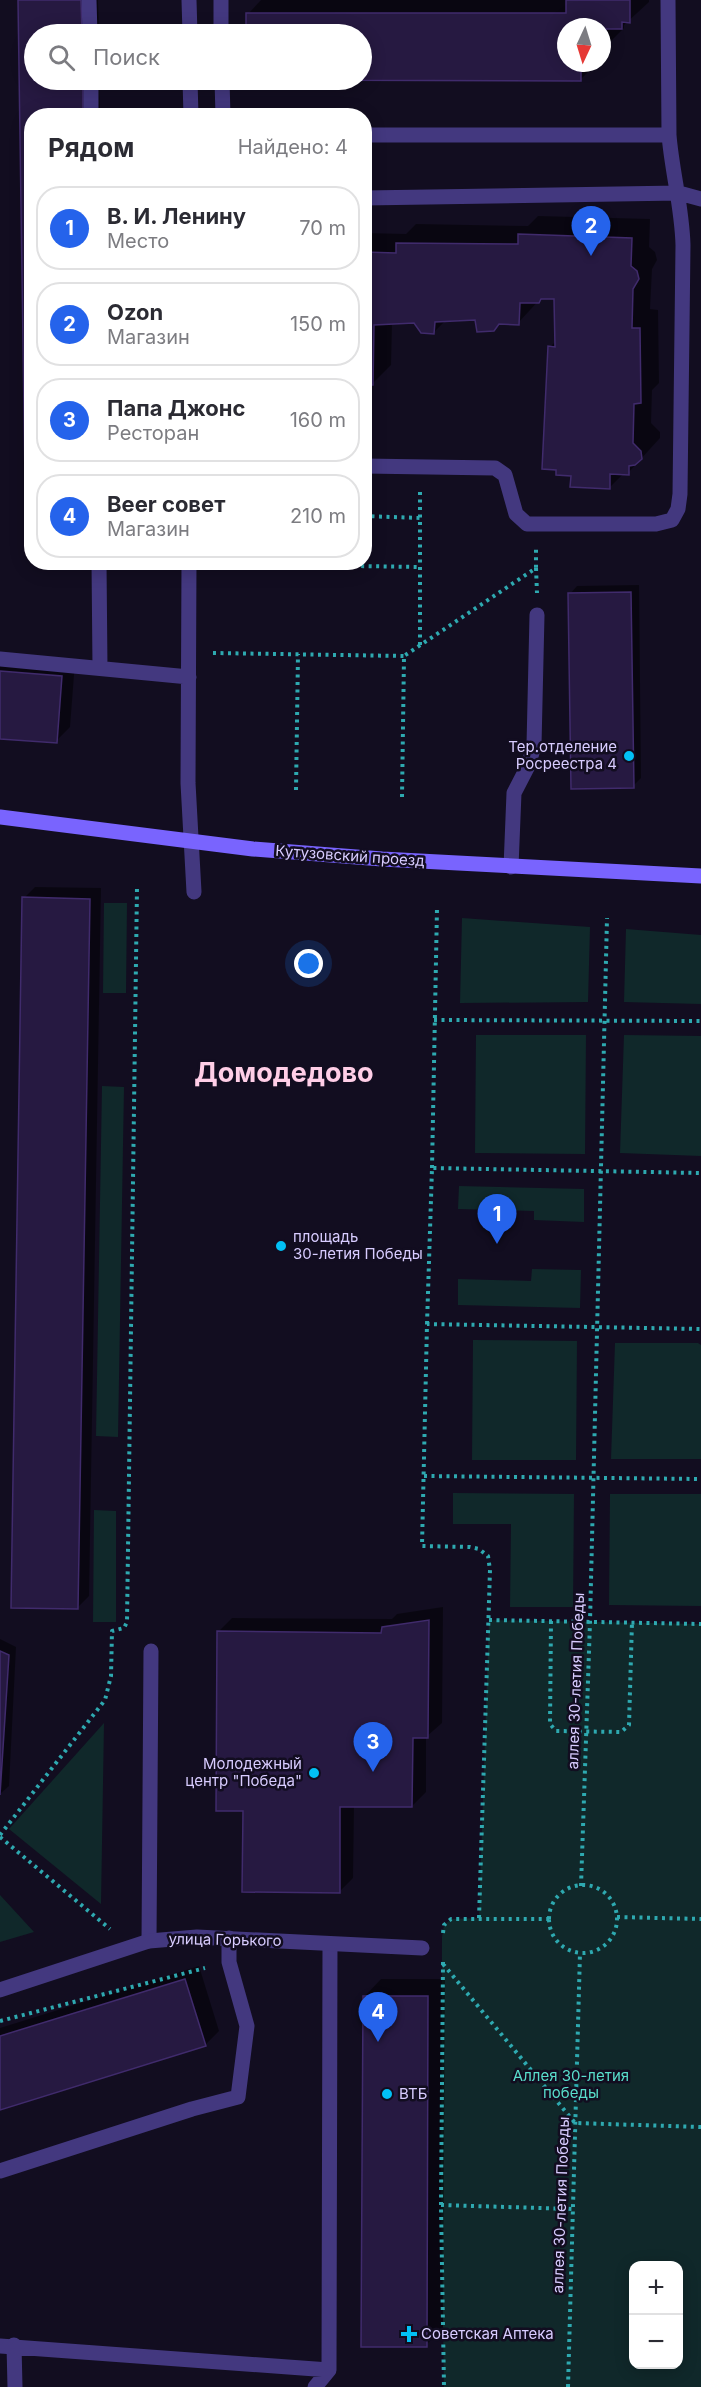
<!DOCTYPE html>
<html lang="ru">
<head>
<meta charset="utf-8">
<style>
  body { margin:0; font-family:Inter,sans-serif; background:#f2f2f3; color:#2b2b33 }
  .controls { position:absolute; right:18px; bottom:18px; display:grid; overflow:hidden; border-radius:12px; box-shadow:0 3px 15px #0003 }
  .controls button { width:54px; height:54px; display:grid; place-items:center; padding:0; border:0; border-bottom:2px solid #e1e1e2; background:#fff; color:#2b2b33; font:30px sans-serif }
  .compass { position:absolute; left:557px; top:18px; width:54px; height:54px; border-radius:50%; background:#fff; box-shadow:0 3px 15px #0003; rotate:184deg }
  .you { position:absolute; left:309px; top:964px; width:21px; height:21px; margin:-15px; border:4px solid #fff; border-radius:50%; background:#1a73e8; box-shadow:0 0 0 9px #1a73e833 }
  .badge { display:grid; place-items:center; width:39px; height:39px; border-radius:50%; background:#2563eb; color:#fff; font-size:20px; font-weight:700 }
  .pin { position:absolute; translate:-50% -50px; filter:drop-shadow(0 2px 3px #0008) }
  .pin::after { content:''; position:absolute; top:32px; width:21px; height:18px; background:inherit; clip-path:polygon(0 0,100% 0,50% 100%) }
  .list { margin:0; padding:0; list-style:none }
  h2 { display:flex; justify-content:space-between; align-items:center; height:78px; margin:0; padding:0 24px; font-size:26px }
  h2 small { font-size:20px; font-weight:400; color:#7c7c81 }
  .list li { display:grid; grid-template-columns:39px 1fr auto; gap:18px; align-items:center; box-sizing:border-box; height:84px; margin:0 12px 12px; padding:0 12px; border:2px solid #e1e1e2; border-radius:24px }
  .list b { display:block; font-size:22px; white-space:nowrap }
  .list p { margin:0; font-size:20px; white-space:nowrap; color:#7c7c81 }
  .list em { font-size:20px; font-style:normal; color:#7c7c81 }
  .icon { flex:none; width:33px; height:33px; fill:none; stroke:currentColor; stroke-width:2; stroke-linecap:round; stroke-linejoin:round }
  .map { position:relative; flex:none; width:701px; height:2387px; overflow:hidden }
  .search { position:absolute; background:#fff; box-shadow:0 3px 15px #0003; left:24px; top:24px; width:348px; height:66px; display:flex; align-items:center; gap:15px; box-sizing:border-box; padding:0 21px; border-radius:33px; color:#7c7c81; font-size:22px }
  .panel { position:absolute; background:#fff; box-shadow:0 3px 15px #0003; left:24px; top:108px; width:348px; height:462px; border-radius:24px }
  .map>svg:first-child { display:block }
</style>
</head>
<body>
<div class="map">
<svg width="701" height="2387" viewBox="0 0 701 2387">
  <rect width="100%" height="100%" fill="#120d20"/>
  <path fill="#10282a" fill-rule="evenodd" d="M104 903H127L126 993H103Z
    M462 918 590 927 588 1002 460 1003Z
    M626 929 701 935V1004L624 1002Z
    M476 1035H586L585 1154 475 1153Z
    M624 1035 701 1036V1156L620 1153Z
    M102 1086 124 1087 118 1437 96 1436Z
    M459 1186 584 1189V1222L534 1220V1211L458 1209Z
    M532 1269 581 1270 580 1308 458 1305V1279L531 1281Z
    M473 1340 577 1341 576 1460H472Z
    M615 1343H698L701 1345V1459H611Z
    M453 1493 574 1494 573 1607H510L511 1524H453Z
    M610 1494H701V1606L609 1605Z
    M94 1510 116 1511V1622H93Z
    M489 1620 701 1624V2387H444L441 2205 442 1937 444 1925 451 1919 479 1918ZM634 2266H678V2364H634Z
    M104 1723 101 1904 9 1829Z
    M0 1895 34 1932 0 1942Z"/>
  <path fill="#0007" d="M20 0H98L99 34H34V80H99L100 116H32Z
    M261 0H649V2L624 25V28L605 47H602V27H566V63H597L581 79H362V34H248V14Z
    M538 216 650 219 649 247 655 252 657 260 652 269 650 309 658 310 659 383 652 390 651 423 660 432V438L628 473H624L609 488 573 474 550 347 556 341 555 298 542 297 518 323 476 319 446 320 434 332 415 322 392 323 391 365 372 384H364V233L406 234 416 224 528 226Z
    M639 585 641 778 633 786 570 594 577 586Z
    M0 657 75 662 70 727 56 741 0 737Z
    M35 887 101 888 89 1596 77 1608 24 898Z
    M443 1607 442 1723 426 1737V1792L412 1806H354L353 1878 339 1892 244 1810 218 1632 232 1618 392 1619 397 1614Z
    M0 1639 16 1647 9 1786 0 1794Z
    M199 1966 219 2031 205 2045 0 2108V2028Z
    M381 1979H445L443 2328 426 2345 364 1997Z"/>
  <path fill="#261941" stroke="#402b6c" stroke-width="1.5" d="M18 0H81L82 34H34V80H83V116H32V549H26Z
    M566 0H630V23L622 22V29H606V48H602V27H566V63H581V81L261 80H362V34H246V13H566Z
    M518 234 632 238 631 266 637 271 639 279 633 289 632 328H640L641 403 634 404 633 443 641 451 642 459 635 465 629 466V475L610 474V489L570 487 571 476 556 475V470L542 469 548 346 555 347 554 299H541L539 303H520L519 325 499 324 494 331 477 332 475 320 435 322 434 334 421 333 414 323 374 325 373 385H364V252L396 253V243L518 244Z
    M631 592 634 788 571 789 568 593Z
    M0 671 62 676 57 743 0 739Z
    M22 897 90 899 78 1609 11 1608Z
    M429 1620 428 1738H413L412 1807H340V1893L242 1892 243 1811H216L217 1631 381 1633 382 1627Z
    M0 1651 9 1655 0 1795Z
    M185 1979 206 2046 0 2110V2036Z
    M363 1996H428L427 2347H361Z"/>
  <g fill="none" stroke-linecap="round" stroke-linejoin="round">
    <path stroke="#2ea9b0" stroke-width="4" stroke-dasharray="3 4.5" stroke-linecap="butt" d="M364 516 420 518
      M347 562 356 566 420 567
      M536 568 537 593
      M420 645V490
      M213 653 404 656
      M296 790 298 654
      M402 797 404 656 536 568V548
      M434 1020 701 1021
      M432 1168 437 908
      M427 1324 432 1168 701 1173
      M424 1476 701 1479
      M489 1620 701 1624
      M551 1621 550 1724 556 1731 621 1732 629 1725 632 1622
      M0 1835 105 1700 111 1676 112 1631 124 1628 127 1622 137 887
      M0 1837 110 1929
      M549 1919a34 34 0 1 1 68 0a34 34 0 1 1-68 0Z
      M581 1886 590 1622 607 918
      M617 1917 701 1919
      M479 1918 490 1570 488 1556 479 1549 470 1547 422 1546 427 1324 701 1329
      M443 1933 444 1925 451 1919H549
      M443 1962 441 2205 444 2387
      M443 1964 575 2123 701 2127
      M0 2021 205 1968
      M441 2205 573 2209
      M568 2387 580 1953"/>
    <path stroke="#43387f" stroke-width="15" d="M89 0 90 34
      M189 0 190 34
      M221 0V34
      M668 0 669 135
      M91 80V116
      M190 80 191 116
      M222 80 223 116
      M364 135H669C672 172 682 207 683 245L680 494 678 509 672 520 656 524H527L516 514 505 475 495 468 364 466
      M364 198 679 193 701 199
      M99 562 100 668
      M189 562 188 783 194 892
      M0 659 189 677
      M511 867 514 793 529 764 534 745 537 615
      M149 1941 151 1651
      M0 2171 192 2109 238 2097 247 2026 229 1962V1938
      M14 2345 15 2387
      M0 2346 329 2370
      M315 2387 329 2370 330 1944"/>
    <path stroke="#43387f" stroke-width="15" d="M0 1990 149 1941 197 1937 422 1948"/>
    <path stroke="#7964fe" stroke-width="15" d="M0 817 253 849 382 859 701 876"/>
  </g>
  <g fill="#02c0f5" stroke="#120d20" stroke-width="2">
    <circle cx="629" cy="756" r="6"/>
    <circle cx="281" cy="1246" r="6"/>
    <circle cx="314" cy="1773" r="6"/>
    <circle cx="387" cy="2094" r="6"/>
    <path d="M406 2325h6v6h6v6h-6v6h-6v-6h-6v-6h6z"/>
  </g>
  <g text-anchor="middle" stroke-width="5" stroke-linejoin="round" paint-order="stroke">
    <g font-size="15" fill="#d8ccff" stroke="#120d20" text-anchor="start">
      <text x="617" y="752" text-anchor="end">Тер.отделение<tspan x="617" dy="17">Росреестра 4</tspan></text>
      <text x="293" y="1242">площадь<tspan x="293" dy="17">30-летия Победы</tspan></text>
      <text x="302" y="1769" text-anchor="end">Молодежный<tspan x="302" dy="17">центр "Победа"</tspan></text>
      <text x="399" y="2099">ВТБ</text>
      <text x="421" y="2339">Советская Аптека</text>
    </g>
    <g font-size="15" fill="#d8ccff" stroke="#120d20">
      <text transform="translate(350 856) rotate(4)" y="5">Кутузовский проезд</text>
      <text transform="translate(576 1681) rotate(-88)" y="5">аллея 30-летия Победы</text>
      <text transform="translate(225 1940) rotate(1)" y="5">улица Горького</text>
      <text transform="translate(561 2205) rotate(-88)" y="5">аллея 30-летия Победы</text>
    </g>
    <g font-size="15" fill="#59decc" stroke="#120d20">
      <text x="571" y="2081">Аллея 30-летия<tspan x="571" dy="17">победы</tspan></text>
    </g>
    <g font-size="27" font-weight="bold" fill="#ffcee7" stroke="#120d20">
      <text x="284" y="1082">Домодедово</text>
    </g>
  </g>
</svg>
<div class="controls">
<button>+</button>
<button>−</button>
</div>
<svg class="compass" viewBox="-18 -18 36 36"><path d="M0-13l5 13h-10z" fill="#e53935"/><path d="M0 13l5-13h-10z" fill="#7c7c81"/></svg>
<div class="you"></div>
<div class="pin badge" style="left:497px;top:1244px">1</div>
<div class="pin badge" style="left:591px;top:256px">2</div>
<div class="pin badge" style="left:373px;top:1772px">3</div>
<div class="pin badge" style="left:378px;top:2042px">4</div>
<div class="search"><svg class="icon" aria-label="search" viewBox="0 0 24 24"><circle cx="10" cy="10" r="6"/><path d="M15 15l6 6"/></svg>Поиск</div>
<section class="panel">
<h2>Рядом<small>Найдено: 4</small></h2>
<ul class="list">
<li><span class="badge">1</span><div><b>В. И. Ленину</b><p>Место</p></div><em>70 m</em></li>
<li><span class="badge">2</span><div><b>Ozon</b><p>Магазин</p></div><em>150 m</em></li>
<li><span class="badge">3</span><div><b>Папа Джонс</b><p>Ресторан</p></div><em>160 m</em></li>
<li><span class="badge">4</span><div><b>Beer совет</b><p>Магазин</p></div><em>210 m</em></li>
</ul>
</section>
</div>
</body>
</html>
